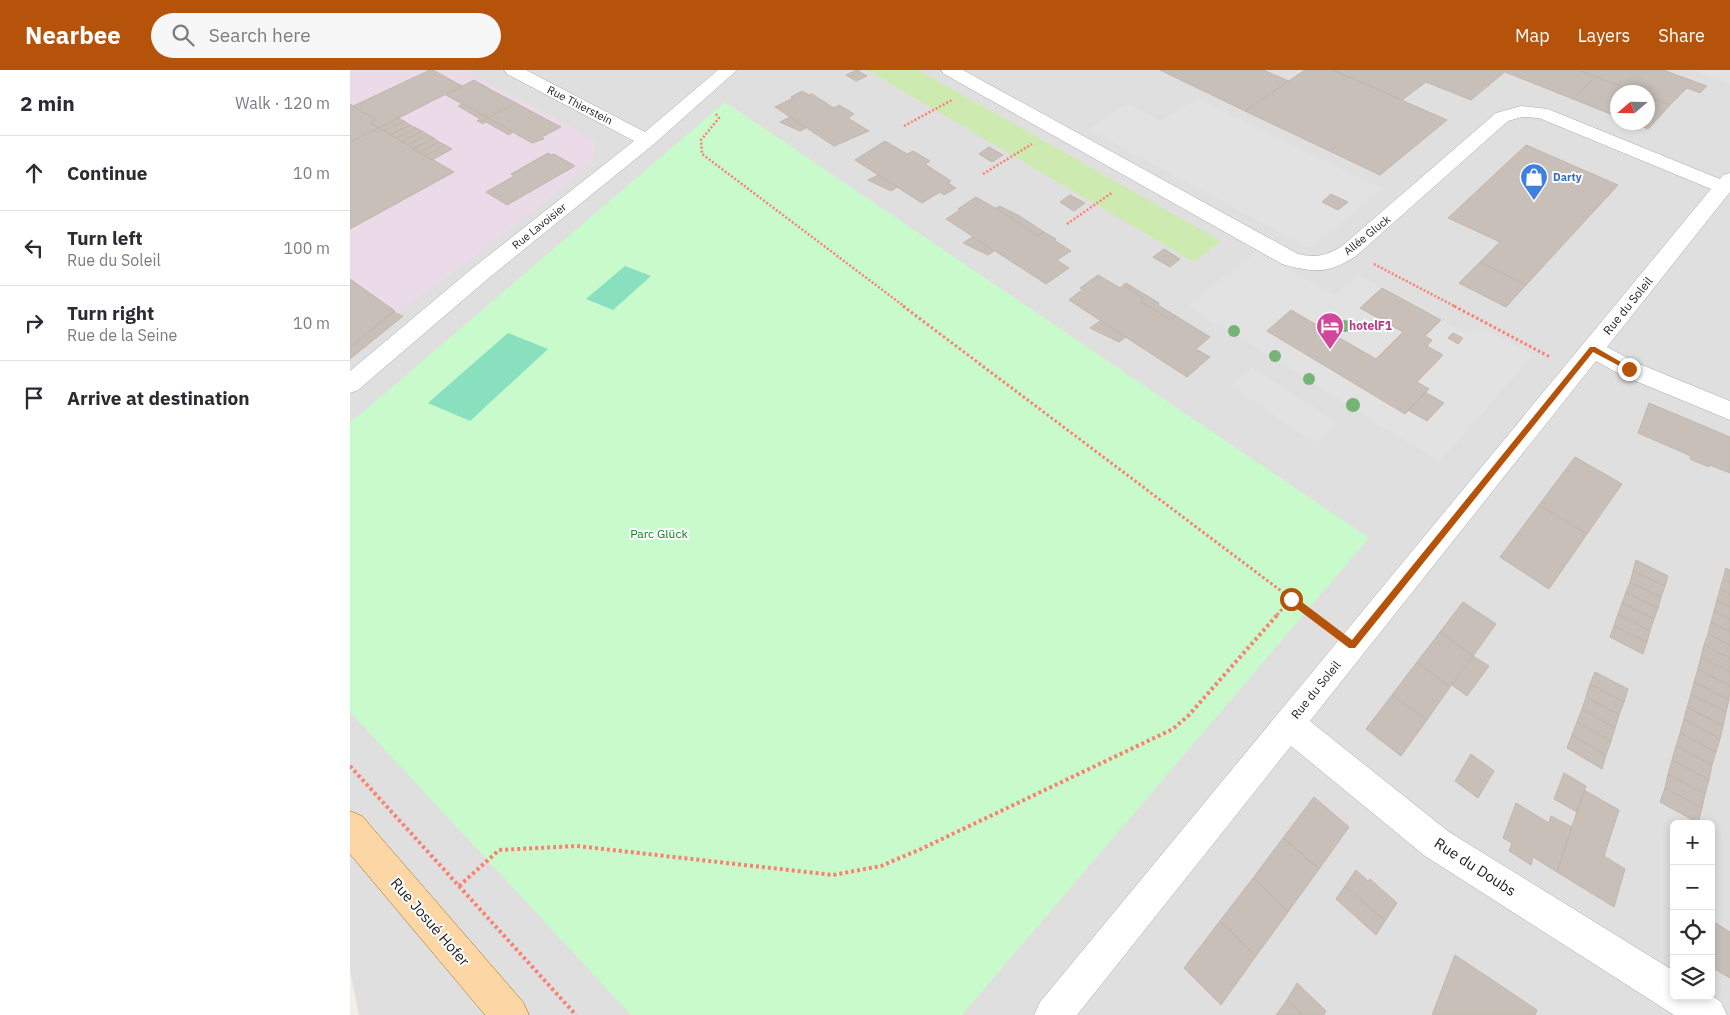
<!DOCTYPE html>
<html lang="en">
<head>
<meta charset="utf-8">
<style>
  body { margin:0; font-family:"IBM Plex Sans",sans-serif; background:#f7f7f7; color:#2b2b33 }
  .controls { position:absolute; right:15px; bottom:15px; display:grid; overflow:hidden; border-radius:8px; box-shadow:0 2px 8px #0003 }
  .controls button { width:45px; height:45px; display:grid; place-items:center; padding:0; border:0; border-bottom:1px solid #e1e1e2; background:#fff; color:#2b2b33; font:25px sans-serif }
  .compass { position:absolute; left:1260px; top:15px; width:45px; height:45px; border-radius:50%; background:#fff; box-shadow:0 2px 8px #0003; rotate:250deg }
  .stop { position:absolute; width:15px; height:15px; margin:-11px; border:4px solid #b45309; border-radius:50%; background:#fff }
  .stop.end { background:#b45309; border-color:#fff; box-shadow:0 1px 5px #0008 }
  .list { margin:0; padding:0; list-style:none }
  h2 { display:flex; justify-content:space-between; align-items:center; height:65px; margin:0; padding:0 20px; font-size:21px }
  h2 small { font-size:16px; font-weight:400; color:#7c7c81 }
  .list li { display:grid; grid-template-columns:32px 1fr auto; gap:15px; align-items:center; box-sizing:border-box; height:75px; padding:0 20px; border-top:1px solid #e1e1e2 }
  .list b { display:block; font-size:19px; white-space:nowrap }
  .list p { margin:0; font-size:16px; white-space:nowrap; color:#7c7c81 }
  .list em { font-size:16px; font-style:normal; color:#7c7c81 }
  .icon { flex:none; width:28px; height:28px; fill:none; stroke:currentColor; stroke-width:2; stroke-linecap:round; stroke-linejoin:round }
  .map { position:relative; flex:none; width:1380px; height:945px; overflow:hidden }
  header { display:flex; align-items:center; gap:30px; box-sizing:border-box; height:70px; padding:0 25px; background:#b45309; color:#fff }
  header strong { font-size:24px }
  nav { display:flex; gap:28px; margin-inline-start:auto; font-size:18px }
  .search { width:350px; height:45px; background:#f7f7f7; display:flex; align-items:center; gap:12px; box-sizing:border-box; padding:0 18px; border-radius:28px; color:#7c7c81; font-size:19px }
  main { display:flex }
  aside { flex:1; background:#fff }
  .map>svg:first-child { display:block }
</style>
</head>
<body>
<header>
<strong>Nearbee</strong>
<div class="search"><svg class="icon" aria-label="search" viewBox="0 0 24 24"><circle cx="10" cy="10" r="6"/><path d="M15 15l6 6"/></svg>Search here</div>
<nav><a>Map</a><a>Layers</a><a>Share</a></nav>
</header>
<main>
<aside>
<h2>2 min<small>Walk · 120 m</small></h2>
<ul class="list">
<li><svg class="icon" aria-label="ahead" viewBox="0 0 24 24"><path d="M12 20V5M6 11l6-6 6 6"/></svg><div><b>Continue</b></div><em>10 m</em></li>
<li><svg class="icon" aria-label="left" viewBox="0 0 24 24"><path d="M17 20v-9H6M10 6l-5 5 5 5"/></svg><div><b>Turn left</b><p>Rue du Soleil</p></div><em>100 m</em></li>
<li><svg class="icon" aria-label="right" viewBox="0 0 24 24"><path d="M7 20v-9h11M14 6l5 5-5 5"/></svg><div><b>Turn right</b><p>Rue de la Seine</p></div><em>10 m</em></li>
<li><svg class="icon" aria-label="arrive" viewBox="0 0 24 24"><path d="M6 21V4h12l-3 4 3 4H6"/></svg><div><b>Arrive at destination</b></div></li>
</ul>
</aside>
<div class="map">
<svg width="1380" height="945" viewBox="0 0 1380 945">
  <rect width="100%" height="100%" fill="#f2efe9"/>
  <path fill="#e0dfdf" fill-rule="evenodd" d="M0 0H1380V945H9L0 901ZM1268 22H1298V52H1268ZM1324 754H1361V926H1324Z"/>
  <path fill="#ebdbe8" d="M0 0H115L246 71 242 91 167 155 0 277Z"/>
  <path fill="#cdebb0" d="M517 0H568L871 171 844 192Z"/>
  <path fill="#c8facc" d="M375 32 1019 468 612 945H281L0 642V353Z"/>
  <path fill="#88e0be" d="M275 196 301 206 263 240 236 229Z
    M158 263 198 279 120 351 78 333Z"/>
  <path fill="#e2e2e2" d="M1342 0H1380V14Z
    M847 28 1033 119 965 175 958 178 738 59 778 34 811 51Z
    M907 181 985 225 1008 205 1032 218 1010 238 1053 262 1026 289 941 240 918 261 1078 319 1067 312 1092 285 1077 276 1082 270 1075 266 1091 250 1119 265 1129 256 1183 285 1090 392 838 236Z
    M902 297 987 352 965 373 881 316Z"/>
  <path fill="#c7bfb8" stroke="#c4b6ab" d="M80 0H83L112 16 29 58 20 53 26 50 3 36Z
    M507 0 517 6 506 11 496 5Z
    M810 0H913L939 11 895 41Z
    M955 0H983L1097 50 1030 105 895 41Z
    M983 0H1157L1121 30 1076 12 1052 30Z
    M1157 0H1228L1246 7 1223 29 1155 2Z
    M1228 0H1313L1357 16 1350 23 1337 18 1320 35 1298 27V22H1287Z
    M1246 7 1287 22H1268V47L1223 29Z
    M124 10 145 22 166 33 138 48 96 25Z
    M452 21 459 25 462 24 484 38 489 35 504 44 498 48 519 61 484 76 425 37 443 28 441 27Z
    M1298 27 1320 35 1298 59 1282 52H1298Z
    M166 33 190 46 211 57 192 67 194 69 182 73 138 48Z
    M0 34 26 50 20 53 29 58 0 72Z
    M113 34 138 48 130 52 127 51 130 49 108 36Z
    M440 47 456 58 450 61 430 52Z
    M48 48 54 51 34 61 29 58Z
    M138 48 163 62 159 65 136 52 132 54 130 52Z
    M54 51 60 55 40 65 34 61Z
    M60 55 66 58 46 68 40 65Z
    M29 58 104 102 0 159V72Z
    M66 58 72 61 52 72 46 68Z
    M72 61 78 65 57 75 52 72Z
    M78 65 84 68 63 79 57 75Z
    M84 68 89 72 69 82 63 79Z
    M535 71 557 84 563 81 580 91 575 94 601 111 598 113 606 118 594 125 590 122 572 133 505 90Z
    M89 72 95 75 75 86 69 82Z
    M95 75 102 79 82 90 75 86Z
    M1176 75 1268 115 1176 215 1130 192 1150 172 1098 148Z
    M639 77 653 85 642 92 629 84Z
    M198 83 201 85 204 84 225 96 157 135 136 122 164 106 161 104Z
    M528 105 547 117 541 121 518 110Z
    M981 124 998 132 988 140 972 132Z
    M720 125 735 133 724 141 710 132Z
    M626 127 664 149 662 150 688 166 694 162 706 169 704 170 721 181 707 190 719 198 696 214 596 149 610 140 608 139Z
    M649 136 668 145 694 162 688 166 646 138Z
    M622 167 644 181 638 185 613 173Z
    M814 179 830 189 820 197 803 187Z
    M1130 192 1176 215 1156 237 1109 213Z
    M748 205 770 218 773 215 793 228 790 231 821 250 826 246 860 267 846 279 860 287 837 307 719 230 733 219 730 218Z
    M0 209 45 241 0 277Z
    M776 213 809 233 808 235 826 246 821 250 790 231 793 228 773 215Z
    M1032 218 1091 250 1075 266 1082 270 1077 276 1093 285 1067 312 1079 319 1055 344 917 261 941 240 1026 289 1053 262 1010 238Z
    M43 242 53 246 0 289V277Z
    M750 251 776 267 769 272 740 258Z
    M1103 263 1113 268 1108 274 1098 268Z
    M1075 322 1094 333 1077 351 1058 340Z
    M1299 333 1380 367V403L1360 395 1359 397 1340 389 1341 386 1288 363Z
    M1225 387 1272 414 1237 464 1189 435Z
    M1189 435 1237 464 1199 519 1150 487Z
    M1286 490 1318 506 1315 516 1283 501Z
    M1376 498 1380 500V512L1373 509Z
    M1283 501 1315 516 1311 527 1280 512Z
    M1373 509 1380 512V524L1370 519Z
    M1280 512 1311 527 1308 538 1276 522Z
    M1370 519 1380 524V537L1367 530Z
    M1276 522 1308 538 1304 549 1272 533Z
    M1367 530 1380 537V549L1364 541Z
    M1113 532 1146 554 1123 586 1090 562Z
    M1272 533 1304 549 1300 561 1268 544Z
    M1364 541 1380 549V562L1361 552Z
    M1268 544 1300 561 1297 572 1264 556Z
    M1361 552 1380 562V575L1358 564Z
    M1264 556 1297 572 1293 584 1260 567Z
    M1090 562 1123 586 1100 617 1067 592Z
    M1358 564 1380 575V588L1354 575Z
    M1354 575 1380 588V602L1351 587Z
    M1123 586 1139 596 1117 626 1102 615Z
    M1351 587 1380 602V616L1348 599Z
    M1067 592 1100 617 1077 650 1042 625Z
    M1348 599 1380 616 1379 630 1344 612Z
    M1245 602 1278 619 1274 632 1240 614Z
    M1344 612 1379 630 1376 642 1341 624Z
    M1240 614 1274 632 1269 645 1236 627Z
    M1341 624 1376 642 1373 656 1337 637Z
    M1042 625 1077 650 1051 686 1016 659Z
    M1236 627 1269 645 1265 658 1232 639Z
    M1337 637 1373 656 1370 669 1334 649Z
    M1232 639 1265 658 1261 671 1227 652Z
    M1334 649 1370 669 1366 682 1330 663Z
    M1227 652 1261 671 1256 685 1222 665Z
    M1330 663 1366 682 1362 695 1326 676Z
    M1222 665 1256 685 1252 699 1217 678Z
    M1326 676 1362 695 1359 710 1322 690Z
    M1121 684 1144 701 1128 728 1105 711Z
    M1322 690 1359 710 1355 724 1318 704Z
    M1214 703 1236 716 1227 742 1204 729Z
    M1318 704 1355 724 1352 738 1315 718Z
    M1315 718 1352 738 1348 753 1310 732Z
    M1234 720 1269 740 1254 786 1275 799 1264 837 1207 802Z
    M964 727 999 757 969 799 933 768Z
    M1166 733 1199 753 1201 746 1222 757 1207 802 1183 787 1181 795 1159 781 1162 773 1153 768Z
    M933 768 969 799 938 842 903 808Z
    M1006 800 1018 811 1020 809 1047 833 1035 851 995 816Z
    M903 808 938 842 906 886 870 851Z
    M995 816 1035 851 1026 865 986 829Z
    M870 851 906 886 871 935 834 898Z
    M1364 852 1380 862V908L1361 897V865Z
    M1105 885 1187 940 1185 945H1082Z
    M947 913 976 941 974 945H953L937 930Z
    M937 930 953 945H926Z"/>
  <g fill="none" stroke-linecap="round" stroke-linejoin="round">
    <g stroke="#a9a9a9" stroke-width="1">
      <path id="minor" d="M154 0H176L295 62 368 0H387L304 74 140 207 8 320 0 323V301L124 197 284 71 157 4Z
        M591 0H613L948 184C966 188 976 186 992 176L1146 43 1171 36 1198 39 1370 109 1373 105 1380 103V122L1257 277 1287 293 1380 331V350L1271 305 1246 291 960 651 1099 762 1324 901V926L1361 925 1371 932 1377 945H1324L1075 786 941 676 727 945H684L690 932 1361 119 1189 48 1172 47 1158 51 1006 186C979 204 963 203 932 194L594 4Z"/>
    </g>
    <g stroke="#a06b00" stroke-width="1">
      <path id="primary" d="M0 741 12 746 173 932 179 945H135L0 784Z"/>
    </g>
    <path stroke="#fa8072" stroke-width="2.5" stroke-dasharray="2 2" stroke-linecap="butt" d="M366 44 369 48 351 70 352 84 555 237
      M554 56 602 30
      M633 104 682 74
      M717 154 763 122
      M1024 194 1106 237"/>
    <path stroke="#fa8072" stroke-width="3" stroke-dasharray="2.5 2.5" stroke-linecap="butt" d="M553 236 963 545
      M1104 236 1200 287
      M927 545 941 529"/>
    <path stroke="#fa8072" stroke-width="4" stroke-dasharray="3 3" stroke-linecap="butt" d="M961 544 976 555
      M0 696 226 945
      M109 816 149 780 227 776 483 805 531 796 571 779 823 659 839 645 928 544"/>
    <use href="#minor" fill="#fff" fill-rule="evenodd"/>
    <use href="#primary" fill="#fcd6a4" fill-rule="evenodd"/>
  </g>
  <g fill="#74b475">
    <circle cx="995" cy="256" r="6"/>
    <circle cx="884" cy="261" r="6"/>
    <circle cx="925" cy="286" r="6"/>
    <circle cx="959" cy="309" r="6"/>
    <circle cx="1003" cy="335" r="7"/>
  </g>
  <path fill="#b45309" d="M1240 277H1245L1283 299 1277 300 1243 282 1005 578H999L938 532V526H944L1002 570Z"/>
  <defs>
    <g id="shop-pin" transform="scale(1.4375)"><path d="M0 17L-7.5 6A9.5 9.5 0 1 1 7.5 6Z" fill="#3f7fe0" stroke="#fff"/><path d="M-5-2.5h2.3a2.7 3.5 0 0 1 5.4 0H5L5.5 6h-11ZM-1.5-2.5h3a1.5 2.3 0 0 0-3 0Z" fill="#fff"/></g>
    <g id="hotel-pin" transform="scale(1.4375)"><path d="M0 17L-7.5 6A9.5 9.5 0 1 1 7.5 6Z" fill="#d1479c" stroke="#fff"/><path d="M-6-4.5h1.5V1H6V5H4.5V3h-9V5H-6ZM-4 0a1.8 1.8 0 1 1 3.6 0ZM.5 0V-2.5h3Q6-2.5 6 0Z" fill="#fff"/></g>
  </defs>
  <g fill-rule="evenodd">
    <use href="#shop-pin" x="1184" y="107"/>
    <use href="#hotel-pin" x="980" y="256"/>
  </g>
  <g text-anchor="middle" stroke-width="4" stroke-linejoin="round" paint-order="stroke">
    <g font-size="11" fill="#222" stroke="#fff">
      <text transform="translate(230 35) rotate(27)" y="4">Rue Thierstein</text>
      <text transform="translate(189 156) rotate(-39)" y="4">Rue Lavoisier</text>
      <text transform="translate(1017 165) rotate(-39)" y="4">Allée Gluck</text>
    </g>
    <g font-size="11" font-weight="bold" fill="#366cbe" stroke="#fff" text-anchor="start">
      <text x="1203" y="111">Darty</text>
    </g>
    <g font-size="12" fill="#222" stroke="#fff">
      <text transform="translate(1278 236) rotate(-51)" y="4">Rue du Soleil</text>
      <text transform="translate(966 620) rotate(-51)" y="4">Rue du Soleil</text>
    </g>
    <g font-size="12" font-weight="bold" fill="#b23c85" stroke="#fff" text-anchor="start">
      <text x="999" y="260">hotelF1</text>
    </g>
    <g font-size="12" fill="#0c8416" stroke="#fff">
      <text x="309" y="468">Parc Glück</text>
    </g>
    <g font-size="15" fill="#222" stroke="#fff">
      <text transform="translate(1125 797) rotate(33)" y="5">Rue du Doubs</text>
      <text transform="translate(80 852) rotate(49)" y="5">Rue Josué Hofer</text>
    </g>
  </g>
</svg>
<div class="controls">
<button>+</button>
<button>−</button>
<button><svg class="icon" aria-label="locate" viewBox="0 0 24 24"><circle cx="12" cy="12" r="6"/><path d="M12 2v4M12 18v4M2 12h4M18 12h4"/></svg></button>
<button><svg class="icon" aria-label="layers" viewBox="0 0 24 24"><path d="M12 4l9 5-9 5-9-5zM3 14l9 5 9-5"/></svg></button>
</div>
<svg class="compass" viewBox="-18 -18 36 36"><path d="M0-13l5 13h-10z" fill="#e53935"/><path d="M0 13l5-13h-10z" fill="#7c7c81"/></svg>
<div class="stop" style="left:941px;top:529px"></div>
<div class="stop end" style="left:1279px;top:299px"></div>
</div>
</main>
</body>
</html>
